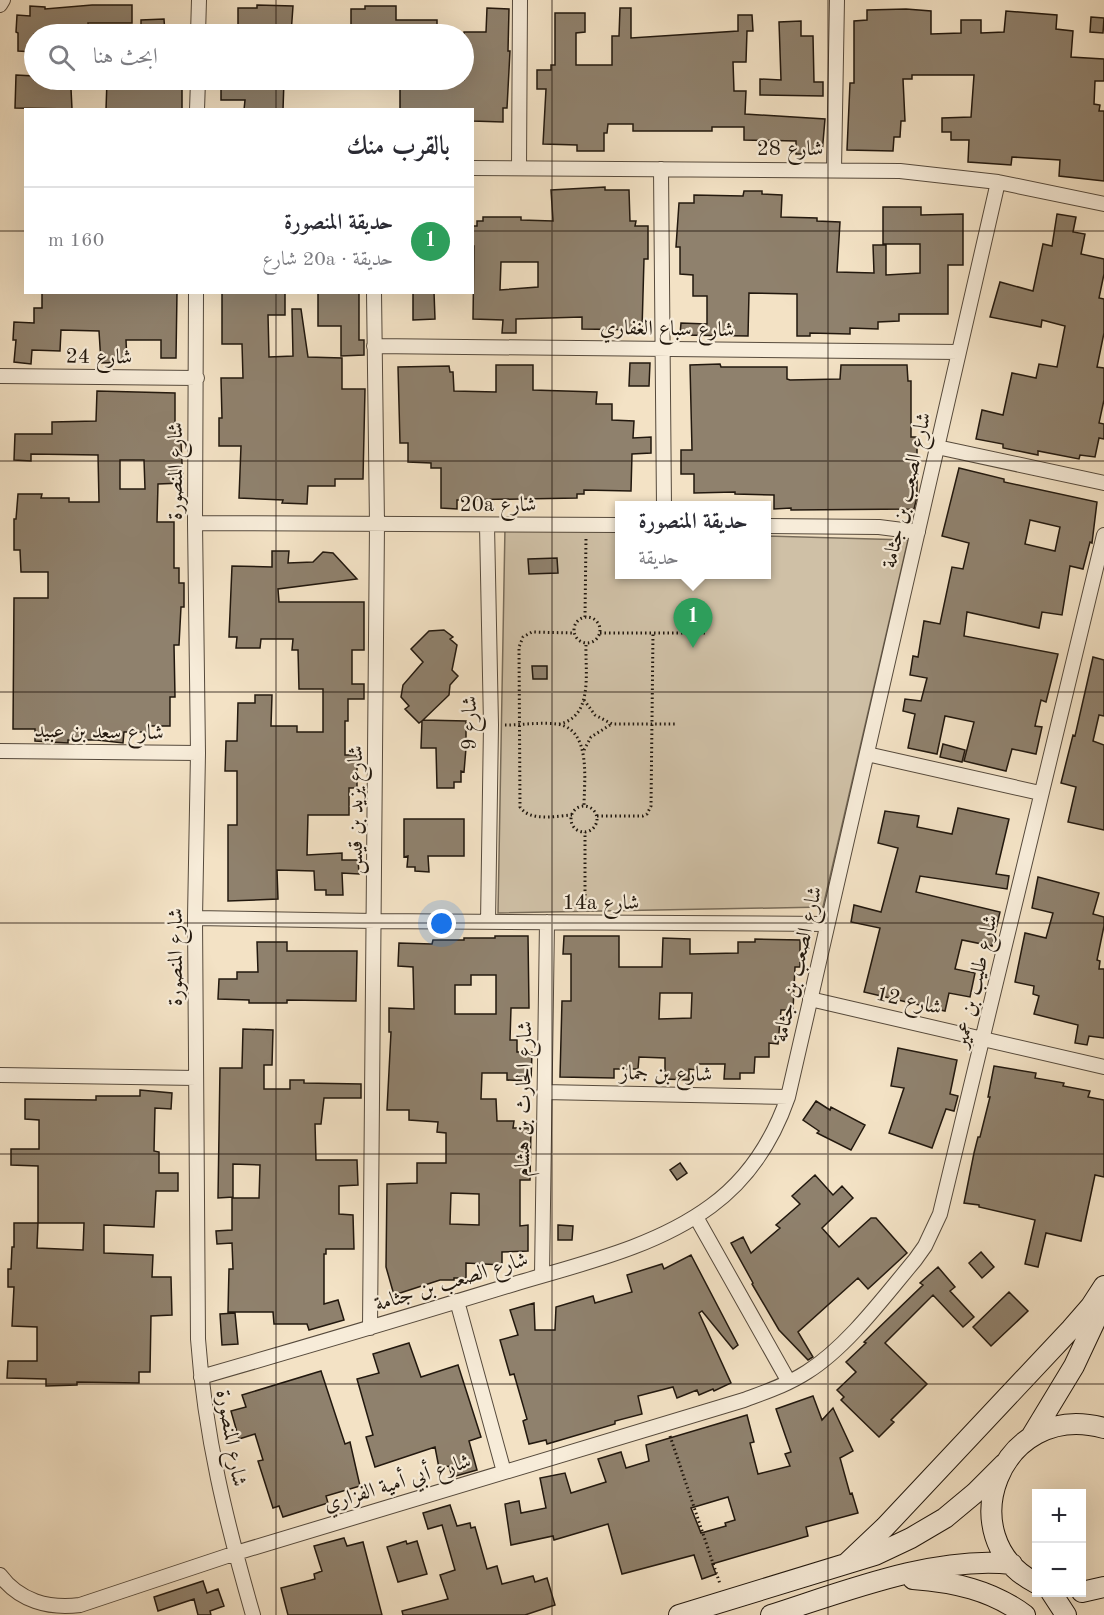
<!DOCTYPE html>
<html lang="ar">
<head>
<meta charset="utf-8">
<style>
  body { margin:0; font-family:"Old Standard TT",Amiri,serif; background:#f2f2f3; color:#2b2b33; direction:rtl }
  .controls { position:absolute; right:18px; bottom:18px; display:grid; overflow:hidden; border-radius:0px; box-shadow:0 6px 24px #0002 }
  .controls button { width:54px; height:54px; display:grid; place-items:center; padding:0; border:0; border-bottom:2px solid #e1e1e2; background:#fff; color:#2b2b33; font:30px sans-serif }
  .you { position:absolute; left:442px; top:924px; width:21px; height:21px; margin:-15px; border:4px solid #fff; border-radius:50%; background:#1a73e8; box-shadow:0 0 0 9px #1a73e833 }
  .badge { display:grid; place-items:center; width:39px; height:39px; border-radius:50%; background:#d93025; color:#fff; font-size:20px; font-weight:700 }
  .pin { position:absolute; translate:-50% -50px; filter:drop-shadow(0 2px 3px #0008) }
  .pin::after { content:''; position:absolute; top:32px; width:21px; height:18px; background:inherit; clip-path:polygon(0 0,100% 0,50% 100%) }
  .popup { position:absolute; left:615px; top:501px; width:156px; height:78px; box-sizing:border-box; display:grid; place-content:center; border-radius:0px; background:#fff; filter:drop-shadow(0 2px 4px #0005); font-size:20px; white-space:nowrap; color:#7c7c81 }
  .popup b { font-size:22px; color:#2b2b33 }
  .popup::after { content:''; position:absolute; left:50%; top:100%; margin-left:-12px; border:12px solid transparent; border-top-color:#fff }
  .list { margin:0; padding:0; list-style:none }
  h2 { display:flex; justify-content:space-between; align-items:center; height:78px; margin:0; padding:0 24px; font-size:26px }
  h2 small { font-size:20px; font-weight:400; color:#7c7c81 }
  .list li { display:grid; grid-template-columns:39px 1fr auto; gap:18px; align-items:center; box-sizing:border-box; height:108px; padding:0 24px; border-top:2px solid #e1e1e2 }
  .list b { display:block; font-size:22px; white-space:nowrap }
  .list p { margin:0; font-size:20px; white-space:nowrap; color:#7c7c81 }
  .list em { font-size:20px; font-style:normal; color:#7c7c81 }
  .icon { flex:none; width:33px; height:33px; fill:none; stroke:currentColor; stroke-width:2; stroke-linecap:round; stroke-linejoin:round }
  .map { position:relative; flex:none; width:1104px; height:1615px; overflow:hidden; direction:ltr }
  .search { position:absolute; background:#fff; box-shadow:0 6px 24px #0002; left:24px; top:24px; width:450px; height:66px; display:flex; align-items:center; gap:15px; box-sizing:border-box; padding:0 21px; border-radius:33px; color:#7c7c81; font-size:22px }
  .panel { position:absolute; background:#fff; box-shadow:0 6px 24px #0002; left:24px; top:108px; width:450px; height:186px; border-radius:0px; direction:rtl }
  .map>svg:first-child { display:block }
</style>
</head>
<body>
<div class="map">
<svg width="1104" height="1615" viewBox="0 0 1104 1615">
  <rect width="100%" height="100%" fill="#f3e2c5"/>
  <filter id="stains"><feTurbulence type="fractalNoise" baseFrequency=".00333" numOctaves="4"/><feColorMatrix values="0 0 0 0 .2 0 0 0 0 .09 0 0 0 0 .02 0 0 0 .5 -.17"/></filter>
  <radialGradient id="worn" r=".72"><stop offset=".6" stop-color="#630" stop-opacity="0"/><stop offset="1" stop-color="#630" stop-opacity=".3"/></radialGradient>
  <path fill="#cfc0a6" stroke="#786c5a" stroke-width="1.5" d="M505 527 619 531 620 574H766L767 536 908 540 823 907 498 913Z"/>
  <path fill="#8f816d" stroke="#22180e" stroke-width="1.5" fill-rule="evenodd" d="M92 5H132V23H88L89 34H34V52L18 51V33L16 32 17 15 30 16V6L45 7V9Z
    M257 5 293 6 291 34H238V8H257Z
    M365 6H396V20H437V34H369V26H351V9H365Z
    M487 8 509 9 508 51H510L507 108H503V122L472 121V110H400V88H436V80H464V32H486Z
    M620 8H631V38L738 31V15H752L753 31H747L746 62H733L734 91H746L745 114 825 119 822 154H796V141L744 140V127H712V131H633V124H608L607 133H604V151H577V145L543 144 546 89H537V70H551V65H555V13H585V32L576 33V65H612V36H619Z
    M906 9 931 11V34L961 33V20H981V33L1004 32 1006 11 1057 15 1056 29 1073 31 1071 57 1104 59V81H1095L1094 104 1100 105 1099 111H1104V181L1059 176 1060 160 1012 157 1011 165 968 162 969 140H951V132H942V118L971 117 974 75H912V79H903L905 121H901L900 137H894L893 151 847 150 850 83H854V21L867 20V10Z
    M1091 17 1104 18 1103 33 1090 32Z
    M164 19 165 34H141V20Z
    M801 21V36H813L814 82H823V96L760 95V79L781 80 779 22Z
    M16 75 34 76V80H53V89H71L72 109 15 108Z
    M107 80H182V110H106Z
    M221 80H284L283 110H244L245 100H221Z
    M605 187V190H629L630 221H636L635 226H648V259H644L642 330 582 329V317L516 319V333H502L503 320 473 319 474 246H472V226H477V221H483V217H521V220L553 221 551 190ZM501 262H538V287L500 290Z
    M744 191H762V194L782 195 781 217 817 218V221L840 222 837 272 874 273 873 245H886V275L920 273V244H883V207H921V215L963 214V265H948V314H899V321L878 322V329L850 328V334L810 333V336H797V294L749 293 748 336 680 335 681 323 707 324V296H693V275L680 274V247H676L679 203H694V195L743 196Z
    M1057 214 1076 217 1073 232 1085 234 1081 254 1104 259V274L1099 298 1104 299V333L1097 367 1104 368V400L1099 423 1104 424V439L1099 438 1095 457 1080 455 1079 459 1038 451V455L1003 448V444L976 439 982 410 1003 415 1012 373 1036 378 1039 364 1057 367 1065 326 1042 320 1041 327 990 317 1000 282 1033 291 1043 244 1052 246Z
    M42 292H177L176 358H161V340H126L127 362 101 363 99 331 61 330 60 351 32 350 31 364 14 362 16 340H13L14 322 34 323V308H42Z
    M222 292H285V315H268L269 357 293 356 292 309H301L308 357 342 358V389H365L363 479H335V486H308L307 504 282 503 283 500 239 498 241 446H219V418H222L221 378H243L242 344H222Z
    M318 292H359V340H364V355L341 356V326H318Z
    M413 292H434L435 319 413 320Z
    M630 363H650L649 386H629Z
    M720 364 721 367H787V379L790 380 840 379 841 365H907L908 381H911V437H917V497L914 509 791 510V508L774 509V495L735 494V492L694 493V474H681V450H692L690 365Z
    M496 365H533V390L597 392 596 404H612V420L634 421 633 438 651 437V453L632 454 631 491 584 490V494H577V498L457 500V509L441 508V468H431V463L408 462V443H400L398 367 449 366 450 372H453L454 391 496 392Z
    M97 391 175 393V443H181L183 483 158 484 157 522H174V568H179V583H184V607H181L179 645H174L175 697H170V726H148V732H124L123 743 97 740H68V743L35 741V729H13L14 598H48V572H21L20 550H14V519H16L18 494H42L41 498H69V502H99L98 455 31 454V461L14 460 15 434H52V422L96 421ZM120 460H144L145 489H120Z
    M959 468 1004 479V482L1097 502 1092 543 1090 542 1083 569 1070 566 1062 615 1042 612 1039 628 967 612 964 636 1058 654 1046 702 1041 700 1035 726 1042 727 1036 754 1012 749 1006 771 964 761 974 722 945 716 937 754 908 748 915 714 903 711 905 699 921 701 927 678 910 675 913 656 918 657 924 621 940 624 952 567 963 569 969 543 942 536ZM1030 520 1060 527 1055 551 1025 544Z
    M272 551H289L288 563 313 562 323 552 333 553 357 579 278 589 279 602H364V650H352V684H364V699H348V721H345V755H357V788H349V815H308L307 855 342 853V860H358L359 874 342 873 343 895H326V890H315L314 871 277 870 278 899 228 901V825H237V771H225L226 741H237L238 703H255V695H272L271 726H297V732H323V689H299L298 650H292L293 639H261L260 648H236L237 637H229L232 566 272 567Z
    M557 558 558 573 529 574 528 559Z
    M444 630 453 637 450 639 457 645 452 670 458 676 450 685 449 695 423 720 466 721V748L464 772 461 771V782H454V788H437L436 748H421L422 721 419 723 405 709 409 706 401 697 403 685 423 662 411 649 429 631Z
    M1093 657 1104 660V716L1099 715 1093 741 1104 745V830L1068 822 1076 787 1061 783 1073 735 1075 736Z
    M532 666H547V679H533Z
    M943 744 965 750 962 762 940 757Z
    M958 808 1009 819 996 874 1009 876 1007 889 920 876 916 892 1000 912 992 946 962 940 955 969 975 973 970 997 949 993 945 1011 864 992 880 928 851 922 854 905 881 912 898 848 878 843 885 811 919 816 917 827 952 834Z
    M404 819H464V856H428L429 872 415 871V867H407L408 856 404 857Z
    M1038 877 1099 893 1093 914 1104 917V926L1097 960 1100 961 1099 969H1104V1038L1089 1036 1087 1045 1075 1043 1078 1025 1034 1014 1039 996 1033 994 1034 986 1015 982 1025 933 1046 938 1053 913 1032 908Z
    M495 936H528L529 1008H511L510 1040H517V1052H532L531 1081 507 1080V1073H482L481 1099H496L497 1121H514L513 1128H531L530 1180H520V1226L528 1225V1251L502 1252V1265L466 1263V1278H454V1280H440L394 1295 386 1267 387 1184 417 1183V1163H446V1133L437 1132 438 1122 409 1120V1110H387L391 1032H389V1008L414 1009 413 967 398 966 399 943 432 944 433 940H464V938H495ZM471 975H496V1014H455V985H471ZM451 1193 479 1194V1225L450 1224Z
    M564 936H619V967H662L663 938 690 939V954L738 953V942H755V939L800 940V967H795L793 1010H781L778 1044 769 1043V1057H755L754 1073H740V1079H724L725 1064H697V1070L689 1069V1080L665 1079V1058L639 1057 638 1069H614V1078L560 1077 562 1001H571V954H563ZM660 993H692L691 1018 659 1019Z
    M257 942H287V951H357L356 1001 287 1000V1003H249V1000L218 999 219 979H237V972H258Z
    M243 1029 273 1030 272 1065H264V1089H290V1080H304V1083L361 1084V1098H324L321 1124H315L316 1160H357L358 1185 339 1186V1214L353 1215 354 1249H326V1254H324V1304L338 1300 344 1320 309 1330 307 1324H274L273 1312H228L229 1269H233L232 1243 217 1244 216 1231 232 1230V1198H259L260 1165 233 1164V1197L218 1198 220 1068H242Z
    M898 1048 957 1060 950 1094 958 1096 954 1111 946 1109 932 1148 889 1133 904 1088 891 1086Z
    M994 1066 1036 1073 1035 1078 1064 1083 1063 1086 1090 1091 1088 1097 1104 1100V1177L1095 1175 1081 1241 1046 1233 1038 1267 1025 1264 1035 1220 979 1207V1205L964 1203 974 1153 978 1137H980L990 1097H988Z
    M140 1090 172 1093 171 1109 155 1108 154 1151 159 1152V1173H178V1191H156L154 1227 104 1225V1253L153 1255 152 1277H171L172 1315 151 1316 150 1372H139V1383L77 1382V1385L46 1386V1379L7 1378 8 1361H37V1327L12 1326 14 1287H8V1269H11L12 1247H14V1223H38V1166L11 1165V1149H39V1120L25 1119V1099L96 1100V1096H140ZM38 1223H84L83 1250 37 1248Z
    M816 1101 830 1110 831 1107 865 1125 851 1150 817 1133 819 1131 803 1120Z
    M680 1163 687 1173 677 1180 670 1170Z
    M815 1175 833 1195 842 1186 853 1198 822 1228 839 1247 871 1218H876L907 1253 868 1289 858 1278 798 1332 813 1357 808 1360 779 1330 752 1284 753 1283 731 1243 743 1237 751 1253 780 1228 776 1225 800 1204 792 1196Z
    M558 1225 573 1226 572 1240H558Z
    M981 1252 994 1267 982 1278 969 1263Z
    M691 1255 738 1345 733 1349 702 1311 699 1313 731 1383 714 1391 713 1389 699 1395 697 1390 677 1398 673 1387 638 1396 642 1414 615 1421V1424L547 1444 546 1440 529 1444 523 1421 527 1419 514 1374 510 1375 500 1340 518 1335 510 1310 534 1303 535 1330H555L556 1307 593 1296 595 1303 632 1292 627 1275 662 1264 664 1269Z
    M938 1267 955 1287 950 1291 974 1317 963 1327 933 1295 885 1343 927 1384 891 1420 894 1422 879 1437 841 1400 844 1397 837 1390 856 1372 846 1362 866 1343 864 1342 923 1285 920 1283Z
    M1009 1292 1028 1311 991 1346 973 1327Z
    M235 1313 238 1344 222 1345 220 1314Z
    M409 1343 421 1377 458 1365 481 1437 469 1441 477 1470 452 1477 449 1466 439 1468 435 1447 375 1467 366 1437 373 1435 357 1379 379 1373 373 1354Z
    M321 1371 345 1444 350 1442 360 1486 326 1496 328 1503 283 1517 279 1506 273 1508 258 1461 263 1460 255 1434 239 1439 231 1411 246 1407 242 1395Z
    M813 1396 822 1420 833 1408 853 1451 840 1458 850 1494 852 1493 858 1513 806 1527 808 1536 712 1564 716 1574 702 1579 694 1555 622 1574 608 1524 554 1540 553 1536 511 1545 505 1504 519 1501 521 1513 546 1508 540 1478 565 1473 571 1493 606 1482 598 1459 621 1452 626 1468 649 1461 646 1445 717 1424 747 1415 754 1442 750 1443 758 1474 790 1466 785 1454 791 1452 776 1409ZM728 1497 735 1520 725 1523 726 1526 701 1533 691 1508Z
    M450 1505 457 1526 470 1523 471 1528 475 1527 487 1569 497 1566 502 1584 533 1576 535 1582 547 1578 555 1605 525 1615H403L402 1611 448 1599 440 1575 455 1570 442 1525 428 1529 423 1513Z
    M344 1538 347 1546 363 1542 382 1615H288L281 1588 315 1579 314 1574 322 1571 314 1546Z
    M406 1541 407 1544 417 1541 427 1574 398 1582 387 1547Z
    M203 1581 207 1593 218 1589 224 1606 210 1611 211 1615H198L194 1599 158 1611 154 1597Z"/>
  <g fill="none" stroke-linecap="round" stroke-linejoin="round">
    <g stroke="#564a3c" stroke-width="16">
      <path id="street" d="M0 5 3 0
        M198 34 199 0
        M197 110 198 80
        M472 168 900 171 998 182 1104 204
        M519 168 520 0
        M661 169 664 506
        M834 169 837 0
        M196 292 195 523 198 753 195 918 198 1339C205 1437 226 1521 253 1615
        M374 346 959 352
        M0 376 197 378
        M937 447 1104 483
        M195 523 620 525
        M487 525 491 725 488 922
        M766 526 879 527 918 532
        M0 751 198 753
        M867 754 1040 793
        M195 918 375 921 827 924
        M810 999 1104 1067
        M0 1075 196 1078
        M544 1092 788 1097
        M696 1217 789 1382
        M542 1275 547 922
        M457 1301 504 1472
        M370 1328 377 524 374 292
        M201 1377C305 1347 410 1316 514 1284 580 1264 654 1248 711 1206 748 1179 773 1140 788 1097L998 182
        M0 1575C19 1601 49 1609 80 1605L236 1553 744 1400C765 1392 787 1385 807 1372 847 1347 884 1297 915 1260L925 1246 940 1214 1104 535"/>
    </g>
    <g stroke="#22180e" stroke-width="22">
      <path id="secondary" d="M1031 1437 1074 1366 1104 1302
        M847 1563 885 1527 1071 1329 1091 1306 1104 1286
        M913 1579C954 1582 991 1590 1025 1615
        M1036 1583C949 1539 999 1399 1104 1428
        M1051 1592 1066 1615
        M1082 1592 1104 1587
        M679 1615 875 1555 911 1538 945 1518 975 1493 1004 1464
        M771 1615C843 1592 937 1555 1012 1564"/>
    </g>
    <path stroke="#22180e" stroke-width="3" stroke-dasharray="1.5 3" stroke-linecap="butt" d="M574 630a13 13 0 1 1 26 0a13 13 0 1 1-26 0Z
      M585 617 586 538
      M600 633H706
      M584 700 595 715 612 724H676
      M559 724C594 717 585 671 586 644
      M505 725C522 725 540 722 557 724 592 729 584 781 584 807
      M584 750 591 737 610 725
      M571 819a13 13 0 1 1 26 0a13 13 0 1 1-26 0Z
      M572 815C556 816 530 822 520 807L519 647 523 637 532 632 574 633
      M597 816H643L647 814 651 806 653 633
      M585 909V832
      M670 1436 720 1584"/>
    <use href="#street" stroke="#f7ecd9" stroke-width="14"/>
    <use href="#secondary" stroke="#f7ecd9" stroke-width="20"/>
  </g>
  <path fill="none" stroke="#22180e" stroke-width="1.5" stroke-opacity="0.55" d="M276 0V34M552 0V1615M828 0V1615M276 80V110M0 231H26M472 231H1104M276 292V1615M0 461H1104M0 692H1104M0 923H1104M0 1154H1104M0 1384H1104"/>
  <g text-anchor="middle" stroke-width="4.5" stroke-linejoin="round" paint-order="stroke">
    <g font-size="21" fill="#22180e" stroke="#f7ecd9">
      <text x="790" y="155">شارع 28</text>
      <text transform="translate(667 328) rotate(1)" y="7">شارع سباع الغفاري</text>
      <text transform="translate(99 356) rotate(1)" y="7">شارع 24</text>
      <text transform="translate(175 471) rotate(-90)" y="7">شارع المنصورة</text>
      <text transform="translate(906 490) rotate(-77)" y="7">شارع الصعب بن جثامة</text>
      <text x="498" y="511">20a شارع</text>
      <text transform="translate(469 723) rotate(-90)" y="7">شارع 9</text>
      <text transform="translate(99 731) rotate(1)" y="7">شارع سعد بن عبيد</text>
      <text transform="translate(355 810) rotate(-90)" y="7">شارع يزيد بن قيس</text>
      <text x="601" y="909">14a شارع</text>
      <text transform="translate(175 957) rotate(-90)" y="7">شارع المنصورة</text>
      <text transform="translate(797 964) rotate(-77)" y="7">شارع الصعب بن جثامة</text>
      <text transform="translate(975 981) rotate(-77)" y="7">شارع طليب بن عمير</text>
      <text transform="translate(909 1000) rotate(13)" y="7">شارع 12</text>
      <text transform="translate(666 1073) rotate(1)" y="7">شارع بن جماز</text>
      <text transform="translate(523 1099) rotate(-89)" y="7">شارع الحارث بن هشام</text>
      <text transform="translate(451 1281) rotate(-17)" y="7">شارع الصعب بن جثامة</text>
      <text transform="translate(232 1438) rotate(80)" y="7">شارع المنصورة</text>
      <text transform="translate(397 1482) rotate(-17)" y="7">شارع أبي أمية الفزاري</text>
    </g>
  </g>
  <rect width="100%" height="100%" filter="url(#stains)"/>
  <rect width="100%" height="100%" fill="url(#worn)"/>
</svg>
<div class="controls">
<button>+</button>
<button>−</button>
</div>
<div class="you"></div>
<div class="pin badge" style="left:693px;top:648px;background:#2e9e5b">1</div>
<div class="popup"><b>حديقة المنصورة</b>حديقة</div>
<div class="search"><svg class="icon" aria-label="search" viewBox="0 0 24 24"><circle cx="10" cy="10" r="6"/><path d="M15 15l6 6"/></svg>ابحث هنا</div>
<section class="panel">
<h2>بالقرب منك<small></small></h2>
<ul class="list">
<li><span class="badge" style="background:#2e9e5b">1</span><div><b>حديقة المنصورة</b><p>حديقة · 20a شارع</p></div><em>160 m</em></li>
</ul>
</section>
</div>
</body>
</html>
